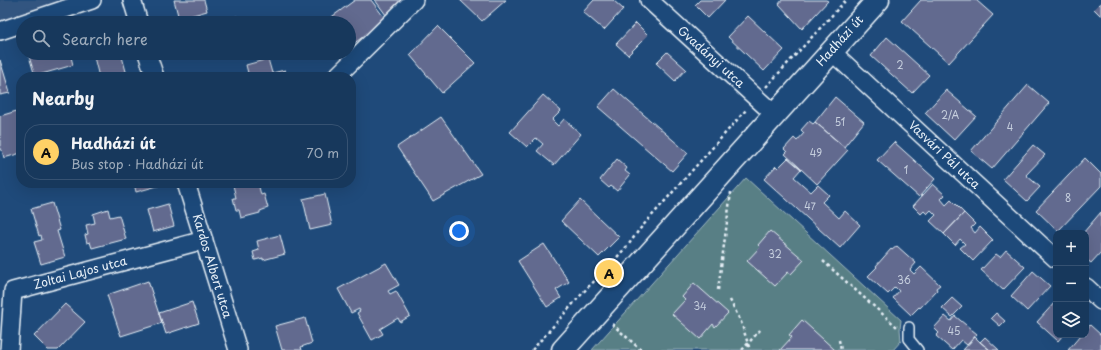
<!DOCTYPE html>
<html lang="en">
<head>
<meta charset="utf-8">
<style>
  body { margin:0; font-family:"Playpen Sans",sans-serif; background:#244365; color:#f1f3f6 }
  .controls { position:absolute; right:12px; bottom:12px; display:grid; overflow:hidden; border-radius:8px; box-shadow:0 4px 16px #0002 }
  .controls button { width:36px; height:36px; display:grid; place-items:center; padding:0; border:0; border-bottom:1px solid #365272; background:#17385c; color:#f1f3f6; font:20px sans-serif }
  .you { position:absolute; left:459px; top:231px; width:14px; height:14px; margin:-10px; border:3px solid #fff; border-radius:50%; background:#1a73e8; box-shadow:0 0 0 6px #1a73e833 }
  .badge { display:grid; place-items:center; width:26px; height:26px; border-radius:50%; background:#ffd166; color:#111; font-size:13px; font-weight:700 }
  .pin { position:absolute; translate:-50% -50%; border:2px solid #fff; box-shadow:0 1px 4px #0006 }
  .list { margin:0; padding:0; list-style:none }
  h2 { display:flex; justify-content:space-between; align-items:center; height:52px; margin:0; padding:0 16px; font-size:17px }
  h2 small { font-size:13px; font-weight:400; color:#9eacbb }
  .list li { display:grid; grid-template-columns:26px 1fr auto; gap:12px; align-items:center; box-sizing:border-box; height:56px; margin:0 8px 8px; padding:0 8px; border:1px solid #365272; border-radius:16px }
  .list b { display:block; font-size:15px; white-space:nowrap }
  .list p { margin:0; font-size:13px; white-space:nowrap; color:#9eacbb }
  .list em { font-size:13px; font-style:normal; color:#9eacbb }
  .icon { flex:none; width:22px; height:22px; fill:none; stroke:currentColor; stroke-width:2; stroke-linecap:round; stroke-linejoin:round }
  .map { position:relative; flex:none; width:1101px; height:350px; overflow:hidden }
  .search { position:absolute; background:#17385c; box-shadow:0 4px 16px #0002; left:16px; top:16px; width:340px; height:44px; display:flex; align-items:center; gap:10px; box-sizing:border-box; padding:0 14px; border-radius:22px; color:#9eacbb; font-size:15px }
  .panel { position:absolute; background:#17385c; box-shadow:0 4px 16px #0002; left:16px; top:72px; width:340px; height:116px; border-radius:16px }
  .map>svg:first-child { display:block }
</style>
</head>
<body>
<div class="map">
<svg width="1101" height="350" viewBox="0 0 1101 350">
  <rect width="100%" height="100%" fill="#1f4a7a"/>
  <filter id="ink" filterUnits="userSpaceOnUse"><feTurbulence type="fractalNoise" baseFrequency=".025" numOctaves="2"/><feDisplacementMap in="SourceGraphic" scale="8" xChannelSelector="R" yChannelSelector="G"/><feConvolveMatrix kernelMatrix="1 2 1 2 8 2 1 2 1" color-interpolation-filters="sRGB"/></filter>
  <g filter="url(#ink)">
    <path fill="#335480" d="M0 0H69L0 23Z"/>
    <path fill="#597f85" stroke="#a0b8be" d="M746 178 901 320 900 329 901 341 893 350H592Z"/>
    <path fill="#626a8f" stroke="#e8f1f8" d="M174 0H204L207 11 179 19Z
      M355 0H371L386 20 349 47V23H328L326 21Z
      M375 0H402L386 15Z
      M460 0H506L482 21Z
      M594 0H613L623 9 604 30 583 12Z
      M700 0H725L708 18 695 5Z
      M782 0H826L828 1 802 29 779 4Z
      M921 0H976L993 15 949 63 902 21Z
      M1101 2V16L1094 9Z
      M237 16 239 23H219Z
      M748 16 784 50 764 71 728 37Z
      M636 23 648 35 628 55 616 44Z
      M438 26 475 63 442 93 410 55Z
      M887 37 929 75 912 93 871 56Z
      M667 52 686 69 675 81 656 63Z
      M28 53H70L73 65 35 76Z
      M93 53H121L127 75 120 77H99Z
      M268 59 272 73 285 70 287 77H249L246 65Z
      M0 60 10 93 0 95Z
      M1028 85 1049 103 992 169 971 151Z
      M614 89 688 153 672 171 598 107Z
      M946 90 976 116 954 140 925 113Z
      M543 95 561 111 552 120 558 126 564 119 581 134 554 165 537 151 543 144 536 138 527 147 510 132Z
      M835 97 864 122 844 147 815 122Z
      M20 110 21 114V121L19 122 21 127V153L4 158 2 150H0V116Z
      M441 117 481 174 433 201 397 147Z
      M809 121 813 124 815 122 848 150 817 184 785 154 787 152 784 149 794 138 797 141 804 133 801 130Z
      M894 142 935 179 919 197 877 160Z
      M1033 145 1045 155 1026 175 1040 187 1027 201 1003 179Z
      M788 158 801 169 794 177 811 192 818 185 829 195 822 202 839 218 845 211 860 225 840 248 764 179 776 166 778 168Z
      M1085 158 1101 174V186L1058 231 1036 210Z
      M617 159 627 168 625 171 630 175 617 191 611 186 609 188 600 180Z
      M134 183H161V185L136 192Z
      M240 183H258L261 195 264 194 268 208 260 211V213L241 218 239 210H236L233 198H236L233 185Z
      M933 184 945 195 941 199 946 205 951 200 964 213 944 234 930 221 936 215 931 210 927 214 924 211 921 214 913 206Z
      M325 194 332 225 310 230 303 199Z
      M580 200 619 237 599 257 561 221Z
      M52 203 60 230 57 231 65 257 41 264 34 242 42 240 41 235 39 236 31 209Z
      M168 204 174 226 153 232 147 210Z
      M108 209 110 217 119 215 126 239 92 248 90 242 87 243 85 235 88 234 86 225 95 223 93 214Z
      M1101 212V252L1091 263 1086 259V233H1083Z
      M964 213 975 224 971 228 975 233 980 227 993 240 973 261 960 248 965 244 960 239 955 245 944 234Z
      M770 231 804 260 791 274 788 272 775 286 747 261 760 247 758 245Z
      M280 235 285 254 263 260V258L255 260 253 252 259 250 257 241Z
      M544 244 569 282 556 290 561 298 547 307 518 261Z
      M897 246 916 263 910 270 914 274 921 267 940 285 936 288 937 290 920 308 919 307 911 315 893 298 899 291 895 287 888 294 868 276 877 267 876 266 891 249 892 250Z
      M1006 250 1025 267 1003 290 981 270 996 254 1000 257Z
      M386 263 399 285 388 291 390 294 396 291 410 316 400 322 398 318 380 329 383 334 372 340 357 313 360 311 359 309 351 313 338 289Z
      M1033 271 1050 286 1027 311 1011 296Z
      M148 281 162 323 121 336 107 295Z
      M694 283 728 313 715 327 713 324 700 339 672 314 685 300 682 297Z
      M952 298 962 307 952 317 942 308Z
      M1056 301V335H1063L1058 341 1037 322Z
      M192 302 199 323 166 334 159 313Z
      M65 304 85 322 58 350H48L34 336Z
      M996 313 1005 321 1000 326 991 318Z
      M945 316 951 321 955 316 977 334 967 345 961 340 952 350 936 336 939 333 934 328Z
      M305 318 312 343 301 347 302 350H282L275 326Z
      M802 320 835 350H780L792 337 789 335Z
      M1090 325 1101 335V350H1068L1081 335H1086V330Z
      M975 337 980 342 990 350H963Z
      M985 337 999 350H990L980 342Z"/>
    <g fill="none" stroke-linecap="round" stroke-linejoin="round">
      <g stroke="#e8f1f8" stroke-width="12">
        <path id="lane" d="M909 327V339L918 350"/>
      </g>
      <g stroke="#e8f1f8" stroke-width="20">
        <path id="street" d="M132 0 139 23
          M649 0 774 114
          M0 31 92 0
          M831 51 1056 259
          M147 53 155 77
          M336 77 414 0
          M186 183 238 350
          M1086 287 1101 301
          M9 350 13 291 204 240"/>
      </g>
      <g stroke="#e8f1f8" stroke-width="25">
        <path id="secondary" d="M563 350 878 0"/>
      </g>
      <path stroke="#e8f1f8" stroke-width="2.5" stroke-dasharray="3 3" stroke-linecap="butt" d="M766 87 846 0
        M823 261 897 327
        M718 290 731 192
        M730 300 741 322 750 350
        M612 324 641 350
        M839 340 841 350
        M532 350 589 286 600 276 629 244 639 230 746 110
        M742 350 762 328"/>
      <use href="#lane" stroke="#1f4a7a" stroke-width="9"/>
      <use href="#street" stroke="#1f4a7a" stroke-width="17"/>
      <use href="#secondary" stroke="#1f4a7a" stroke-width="22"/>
    </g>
  </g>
  <g text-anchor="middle" stroke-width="3" stroke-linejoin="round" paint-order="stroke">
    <g font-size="10" fill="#c6cfde">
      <text x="900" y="69">2</text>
      <text x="950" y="119">2/A</text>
      <text x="840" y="126">51</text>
      <text x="1010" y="131">4</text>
      <text x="816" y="157">49</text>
      <text x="906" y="174">1</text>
      <text x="1068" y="202">8</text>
      <text x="810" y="210">47</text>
      <text x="775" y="258">32</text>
      <text x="904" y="284">36</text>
      <text x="700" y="310">34</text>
      <text x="954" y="335">45</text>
    </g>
    <g font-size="12" fill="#e8f1f8" stroke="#1f4a7a">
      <text transform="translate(840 41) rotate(-48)" y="4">Hadházi út</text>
      <text transform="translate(711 57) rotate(42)" y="4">Gvadányi utca</text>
      <text transform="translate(944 155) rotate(43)" y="4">Vasvári Pál utca</text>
      <text transform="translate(212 266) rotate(73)" y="4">Kardos Albert utca</text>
      <text transform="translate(80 273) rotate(-15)" y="4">Zoltai Lajos utca</text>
    </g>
  </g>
</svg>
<div class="controls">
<button>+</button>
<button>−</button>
<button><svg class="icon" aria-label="layers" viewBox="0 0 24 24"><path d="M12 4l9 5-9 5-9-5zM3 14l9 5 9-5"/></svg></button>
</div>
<div class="you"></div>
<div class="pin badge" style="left:609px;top:273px">A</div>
<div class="search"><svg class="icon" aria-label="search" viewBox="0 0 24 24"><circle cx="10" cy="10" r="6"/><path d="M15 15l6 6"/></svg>Search here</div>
<section class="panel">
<h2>Nearby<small></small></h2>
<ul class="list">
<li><span class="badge">A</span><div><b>Hadházi út</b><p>Bus stop · Hadházi út</p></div><em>70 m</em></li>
</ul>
</section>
</div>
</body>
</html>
